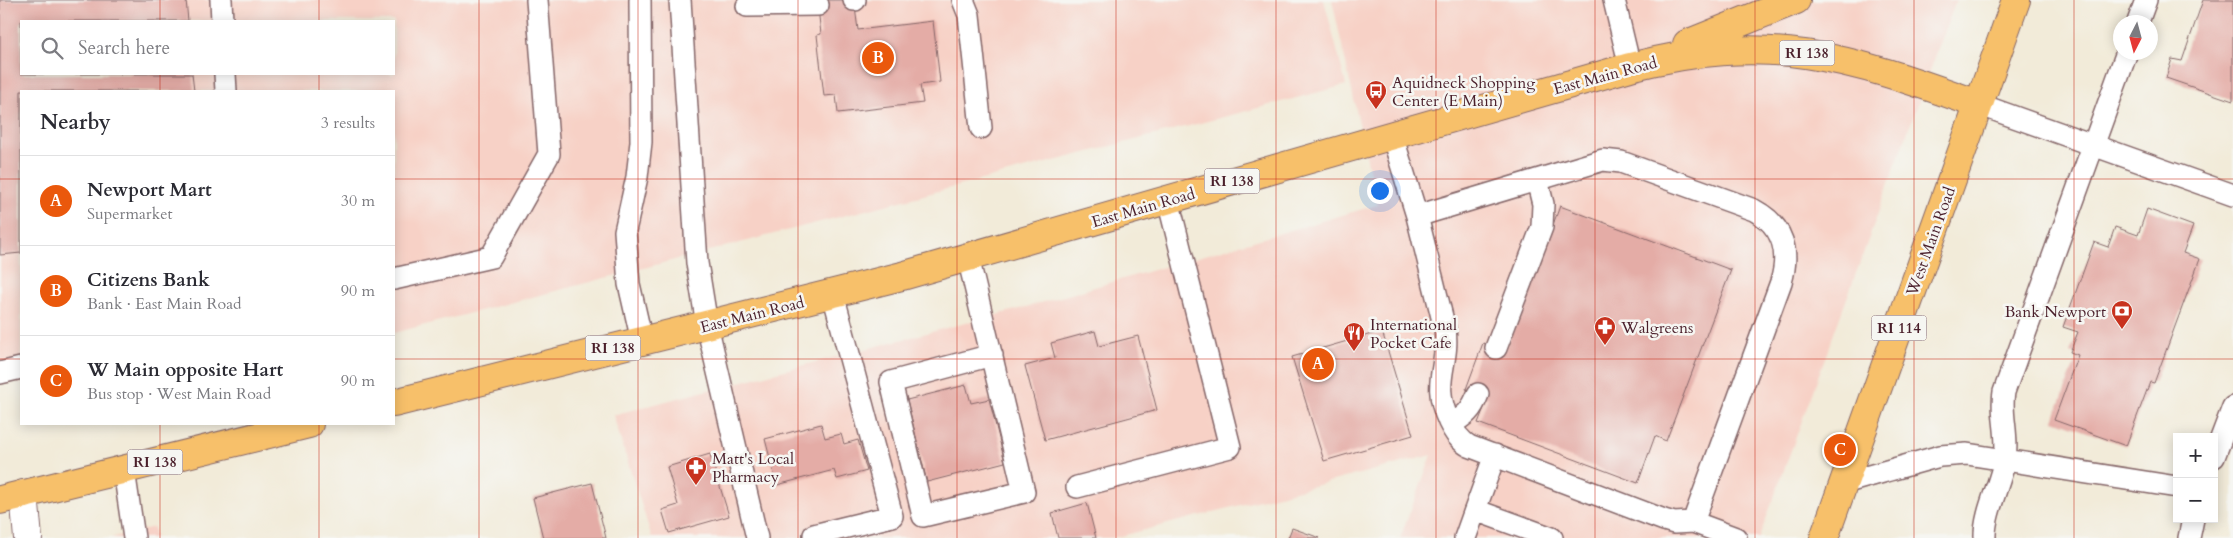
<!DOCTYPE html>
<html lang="en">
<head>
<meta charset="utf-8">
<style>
  body { margin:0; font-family:Cardo,serif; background:#f7f7f7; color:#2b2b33 }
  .controls { position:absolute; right:15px; bottom:15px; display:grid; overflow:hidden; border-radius:0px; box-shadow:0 2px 12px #0003 }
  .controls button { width:45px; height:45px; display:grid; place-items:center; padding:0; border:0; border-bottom:1px solid #e1e1e2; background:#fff; color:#2b2b33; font:25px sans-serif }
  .compass { position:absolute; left:2113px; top:15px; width:45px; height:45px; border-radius:50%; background:#fff; box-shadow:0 2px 12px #0003; rotate:186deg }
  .you { position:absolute; left:1379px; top:190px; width:18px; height:18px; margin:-12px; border:4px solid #fff; border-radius:50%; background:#1a73e8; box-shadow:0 0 0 8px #1a73e833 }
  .badge { display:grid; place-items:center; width:32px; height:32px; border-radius:50%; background:#ea580c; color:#fff; font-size:16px; font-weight:700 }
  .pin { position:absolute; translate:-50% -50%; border:2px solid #fff; box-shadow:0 1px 5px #0006 }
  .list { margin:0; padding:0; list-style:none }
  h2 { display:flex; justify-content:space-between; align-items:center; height:65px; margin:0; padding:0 20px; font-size:21px }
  h2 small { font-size:16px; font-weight:400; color:#7c7c81 }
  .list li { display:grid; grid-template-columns:32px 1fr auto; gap:15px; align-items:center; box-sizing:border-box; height:90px; padding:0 20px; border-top:1px solid #e1e1e2 }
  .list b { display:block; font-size:19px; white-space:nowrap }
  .list p { margin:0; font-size:16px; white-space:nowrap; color:#7c7c81 }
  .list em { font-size:16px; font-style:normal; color:#7c7c81 }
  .icon { flex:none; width:28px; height:28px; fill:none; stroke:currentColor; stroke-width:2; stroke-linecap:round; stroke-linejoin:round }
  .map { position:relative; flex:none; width:2233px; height:538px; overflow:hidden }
  .search { position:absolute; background:#fff; box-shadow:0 2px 12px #0003; left:20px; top:20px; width:375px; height:55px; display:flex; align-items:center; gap:12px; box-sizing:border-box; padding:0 18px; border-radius:0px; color:#7c7c81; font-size:19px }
  .panel { position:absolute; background:#fff; box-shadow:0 2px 12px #0003; left:20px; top:90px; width:375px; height:335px; border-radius:0px }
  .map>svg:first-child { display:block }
</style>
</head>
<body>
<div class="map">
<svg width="2233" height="538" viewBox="0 0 2233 538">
  <rect width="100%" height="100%" fill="#f6f6f2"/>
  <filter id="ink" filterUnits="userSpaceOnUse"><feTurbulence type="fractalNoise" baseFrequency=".02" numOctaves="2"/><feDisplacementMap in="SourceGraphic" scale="10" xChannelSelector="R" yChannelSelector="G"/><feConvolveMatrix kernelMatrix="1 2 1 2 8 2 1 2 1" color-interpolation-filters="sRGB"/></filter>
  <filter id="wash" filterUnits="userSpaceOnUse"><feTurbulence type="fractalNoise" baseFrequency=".0096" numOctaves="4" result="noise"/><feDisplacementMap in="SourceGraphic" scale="20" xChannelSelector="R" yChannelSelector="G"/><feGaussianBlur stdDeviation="1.12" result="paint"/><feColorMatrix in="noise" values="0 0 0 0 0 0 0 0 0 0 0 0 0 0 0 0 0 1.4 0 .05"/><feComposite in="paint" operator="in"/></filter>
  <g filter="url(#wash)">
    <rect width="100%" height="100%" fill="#f2ebd9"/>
    <path fill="#f7d1c6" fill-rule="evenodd" d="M0 0H1324L1346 85 394 333V91H21V384L0 372ZM21 21H394V74H21Z
      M1332 0H1956L1759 538H1400L1432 455 1114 538H652L613 415 1023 308 1377 205Z
      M154 527 155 538H111Z"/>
    <g id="blocks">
      <path fill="#e4aca6" d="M0 0H186L188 21H21V74H192L194 91H21V253L0 255Z
        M817 0H854L858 30 933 21 940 82 920 85 923 103 838 113 836 95 824 96 817 35 821 34Z
        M2203 0H2233V101L2166 78 2172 59 2182 61Z
        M1560 206 1731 270 1666 441 1655 436 1638 483 1478 423 1488 398 1466 389 1483 343 1505 352Z
        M2147 209 2193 226 2183 253 2200 259 2154 383 2150 382 2126 446 2054 420 2078 355 2070 352 2078 332 2063 327 2094 242 2108 247 2115 227 2138 235Z
        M1095 331 1099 346 1138 336 1157 410 1045 440 1025 366 1055 358 1051 343Z
        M1382 331 1413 435 1324 461 1292 357Z
        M966 385 971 403 989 399 1005 462 927 482 907 400Z
        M821 424 825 438 841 434 844 444 858 440 867 471 837 479 834 470 777 485 765 439Z
        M710 454 729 516 669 533 662 510 678 505 667 467Z
        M592 483 606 538H543L533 498Z
        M1087 503 1096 538H1058L1052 513Z
        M1292 528 1320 538H1288Z"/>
    </g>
  </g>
  <g filter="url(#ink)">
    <use href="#blocks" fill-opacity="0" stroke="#856668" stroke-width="1"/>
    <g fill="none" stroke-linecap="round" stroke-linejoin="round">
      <g stroke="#856668" stroke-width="24">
        <path id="lane" d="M221 0 222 21
          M640 0 641 142 637 177 625 231 629 284 642 341
          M680 0 697 263 707 325 757 538
          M854 0H855
          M963 0 969 15 981 128
          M1614 0 1630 67
          M747 6 818 5
          M2138 22 2146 0
          M225 74 226 91
          M1978 104 2233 195
          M1392 135 1417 216 1445 329C1450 366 1430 381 1449 422 1454 432 1459 440 1469 446L1664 520 1674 523 1693 522 1736 538
          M1417 216 1603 160 1621 162 1754 210C1784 226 1790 252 1781 282L1693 522
          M968 257 1024 492 923 516 891 382 992 355
          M394 279 491 257 549 154 537 0
          M1496 348 1542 227 1543 204 1537 180
          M0 373 21 368
          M1450 424C1465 417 1472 410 1478 394
          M1495 455 1475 510 1552 538
          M2214 457 2233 407
          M124 470 134 538
          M1844 483 1940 456 1967 454 2177 487
          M1077 487 1230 447 1168 200
          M814 535 892 516 833 294
          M1465 538 1475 510
          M1985 538C1984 513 2001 483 2005 458 2009 435 2000 414 2004 392L2127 52
          M2189 538 2193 519"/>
      </g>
      <g stroke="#856668" stroke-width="30">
        <path id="street" d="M24 494 28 538"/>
      </g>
      <g stroke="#856668" stroke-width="30">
        <path id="primary" d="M1687 44 1796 0
          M394 403 902 276 1630 67C1770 31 1847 57 1978 104
          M0 500 309 424
          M1824 538 2016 0"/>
      </g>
      <use href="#lane" stroke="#fff" stroke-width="21"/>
      <use href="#street" stroke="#fff" stroke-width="28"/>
      <use href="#primary" stroke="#f7c06b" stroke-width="28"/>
    </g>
  </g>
  <path fill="none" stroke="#c8321e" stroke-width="1" stroke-opacity="0.55" d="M160 0V21M319 0V21M479 0V538M638 0V538M798 0V538M957 0V538M1116 0V538M1276 0V538M1436 0V538M1595 0V538M1755 0V538M1914 0V538M2074 0V538M160 74V91M319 74V91M0 179H21M394 179H2233M0 359H21M394 359H2233M160 424V538M319 424V538"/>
  <defs>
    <g id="bus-pin" transform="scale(1.125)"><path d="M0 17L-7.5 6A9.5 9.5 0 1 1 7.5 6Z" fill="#c8321e" stroke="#f6f6f2"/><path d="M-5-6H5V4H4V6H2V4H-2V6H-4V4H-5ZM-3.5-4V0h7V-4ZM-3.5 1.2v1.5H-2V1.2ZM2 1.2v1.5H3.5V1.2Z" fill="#fff"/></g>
    <g id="bank-pin" transform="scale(1.125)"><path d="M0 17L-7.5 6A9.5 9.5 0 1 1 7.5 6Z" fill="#c8321e" stroke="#f6f6f2"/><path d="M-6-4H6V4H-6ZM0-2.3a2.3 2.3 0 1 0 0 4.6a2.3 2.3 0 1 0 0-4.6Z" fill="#fff"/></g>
    <g id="pharmacy-pin" transform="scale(1.125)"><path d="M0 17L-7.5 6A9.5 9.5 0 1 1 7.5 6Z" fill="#c8321e" stroke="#f6f6f2"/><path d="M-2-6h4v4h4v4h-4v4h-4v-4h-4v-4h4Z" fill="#fff"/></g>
    <g id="restaurant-pin" transform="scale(1.125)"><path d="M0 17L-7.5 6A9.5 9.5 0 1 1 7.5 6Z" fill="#c8321e" stroke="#f6f6f2"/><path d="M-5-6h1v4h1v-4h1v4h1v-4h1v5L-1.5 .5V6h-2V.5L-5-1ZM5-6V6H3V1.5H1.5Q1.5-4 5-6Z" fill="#fff"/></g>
  </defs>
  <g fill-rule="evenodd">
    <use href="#bus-pin" x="1376" y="91"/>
    <use href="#bank-pin" x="2122" y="311"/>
    <use href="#pharmacy-pin" x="1605" y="327"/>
    <use href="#restaurant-pin" x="1354" y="333"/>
    <use href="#pharmacy-pin" x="696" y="467"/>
  </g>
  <g text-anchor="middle" stroke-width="5" stroke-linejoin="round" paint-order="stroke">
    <g fill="#f6f6f2" stroke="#7e6067" stroke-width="1">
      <rect x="1779.5" y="40.5" width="55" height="25" rx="4"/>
      <rect x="1204.5" y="168.5" width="55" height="25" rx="4"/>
      <rect x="1871.5" y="315.5" width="55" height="25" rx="4"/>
      <rect x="585.5" y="335.5" width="55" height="25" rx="4"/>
      <rect x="127.5" y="449.5" width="55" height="25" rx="4"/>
    </g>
    <g font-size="15" font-weight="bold" fill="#4a1f2b">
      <text x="1807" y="58">RI 138</text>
      <text x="1232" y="186">RI 138</text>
      <text x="1899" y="333">RI 114</text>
      <text x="613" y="353">RI 138</text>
      <text x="155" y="467">RI 138</text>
    </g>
    <g font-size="16" fill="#4a1f2b" stroke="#f6f6f2">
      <text transform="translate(1605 75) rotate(-15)" y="6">East Main Road</text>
      <text transform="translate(1143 207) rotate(-16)" y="6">East Main Road</text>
      <text transform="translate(1930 241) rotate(-70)" y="6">West Main Road</text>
      <text transform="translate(752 314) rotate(-14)" y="6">East Main Road</text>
    </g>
    <g font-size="16" fill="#4a1f2b" stroke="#f6f6f2" text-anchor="start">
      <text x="1392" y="88">Aquidneck Shopping<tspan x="1392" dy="18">Center (E Main)</tspan></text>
      <text x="2106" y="317" text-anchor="end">Bank Newport</text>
      <text x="1370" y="330">International<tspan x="1370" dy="18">Pocket Cafe</tspan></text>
      <text x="1621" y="333">Walgreens</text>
      <text x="712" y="464">Matt's Local<tspan x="712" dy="18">Pharmacy</tspan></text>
    </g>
  </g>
</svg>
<div class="controls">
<button>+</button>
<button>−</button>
</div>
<svg class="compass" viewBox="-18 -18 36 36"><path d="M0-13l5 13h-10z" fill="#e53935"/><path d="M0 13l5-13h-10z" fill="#7c7c81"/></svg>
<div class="you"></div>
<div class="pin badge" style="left:1318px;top:364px">A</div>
<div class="pin badge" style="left:878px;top:58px">B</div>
<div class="pin badge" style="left:1840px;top:450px">C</div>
<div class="search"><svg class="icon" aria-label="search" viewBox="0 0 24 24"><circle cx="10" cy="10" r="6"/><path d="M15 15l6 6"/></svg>Search here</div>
<section class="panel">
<h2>Nearby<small>3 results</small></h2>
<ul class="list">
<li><span class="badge">A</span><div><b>Newport Mart</b><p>Supermarket</p></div><em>30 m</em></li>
<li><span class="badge">B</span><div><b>Citizens Bank</b><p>Bank · East Main Road</p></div><em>90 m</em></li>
<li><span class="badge">C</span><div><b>W Main opposite Hart</b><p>Bus stop · West Main Road</p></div><em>90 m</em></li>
</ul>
</section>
</div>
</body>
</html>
